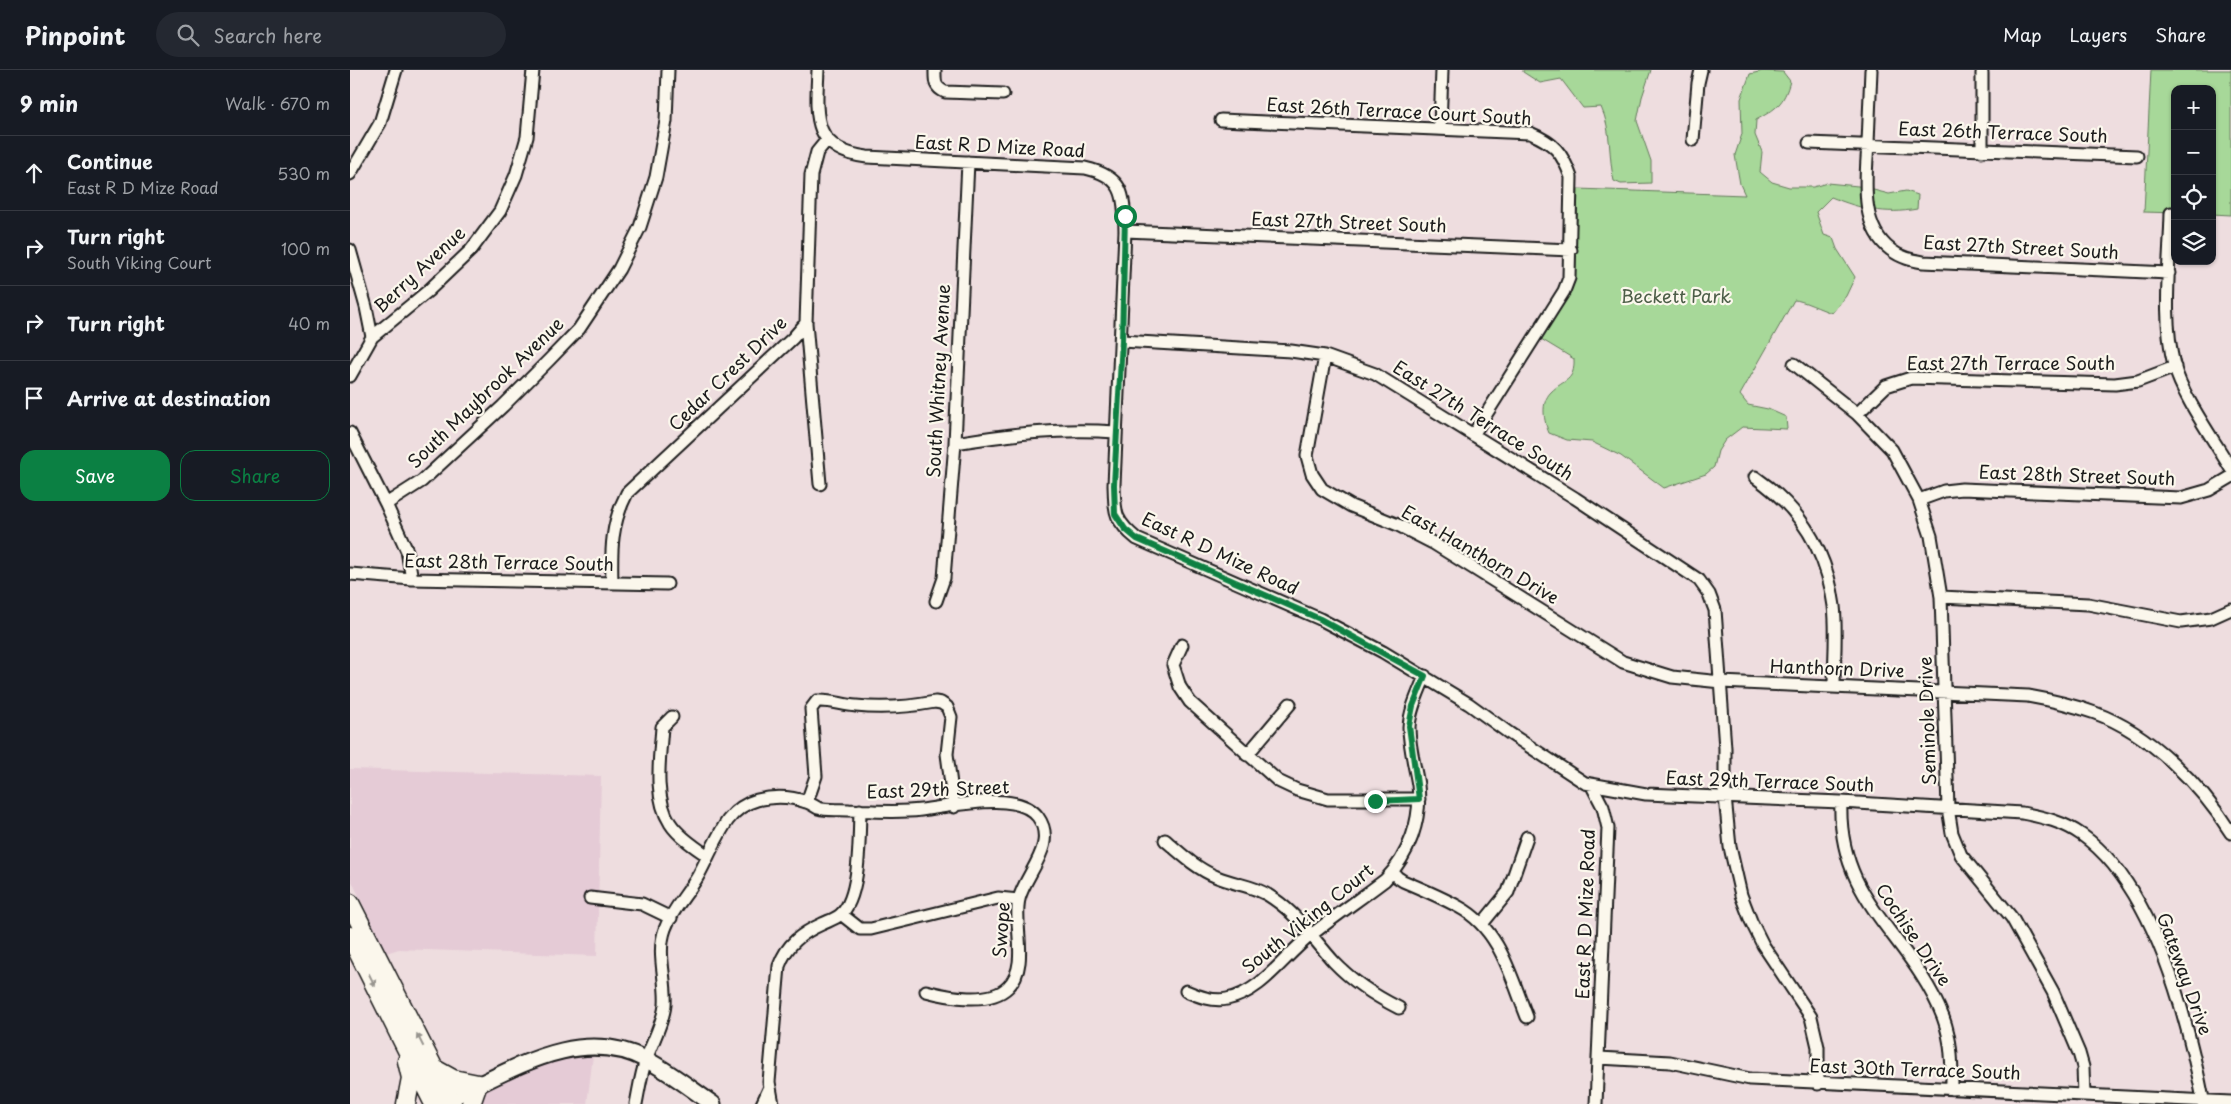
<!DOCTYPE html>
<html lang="en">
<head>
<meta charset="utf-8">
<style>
  body { margin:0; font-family:"Playpen Sans",sans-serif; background:#242831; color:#f1f3f6 }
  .controls { position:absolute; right:15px; top:15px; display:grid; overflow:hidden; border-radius:10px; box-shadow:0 1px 4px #0004 }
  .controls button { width:45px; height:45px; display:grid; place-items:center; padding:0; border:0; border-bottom:1px solid #363941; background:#171b24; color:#f1f3f6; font:25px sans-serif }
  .stop { position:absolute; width:15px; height:15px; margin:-11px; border:4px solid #0b8043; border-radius:50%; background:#fff }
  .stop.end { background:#0b8043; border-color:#fff; box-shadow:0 1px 5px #0008 }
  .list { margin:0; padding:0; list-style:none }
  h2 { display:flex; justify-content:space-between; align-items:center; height:65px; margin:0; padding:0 20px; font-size:21px }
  h2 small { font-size:16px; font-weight:400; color:#9ea1a6 }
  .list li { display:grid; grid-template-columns:32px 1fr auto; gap:15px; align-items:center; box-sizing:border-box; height:75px; padding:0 20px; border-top:1px solid #363941 }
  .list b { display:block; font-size:19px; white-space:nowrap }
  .list p { margin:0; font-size:16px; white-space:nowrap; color:#9ea1a6 }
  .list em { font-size:16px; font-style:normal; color:#9ea1a6 }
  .actions { display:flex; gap:10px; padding:15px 20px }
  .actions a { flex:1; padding:11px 0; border:1px solid #0b8043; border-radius:15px; text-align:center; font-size:18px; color:#0b8043 }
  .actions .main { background:#0b8043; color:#fff }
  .icon { flex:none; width:28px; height:28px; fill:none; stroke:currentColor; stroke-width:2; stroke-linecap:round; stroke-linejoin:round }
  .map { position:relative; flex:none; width:1881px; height:1034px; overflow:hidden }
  header { display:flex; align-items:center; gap:30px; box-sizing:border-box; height:70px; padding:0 25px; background:#171b24; border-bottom:1px solid #363941 }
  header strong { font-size:24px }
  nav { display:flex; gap:28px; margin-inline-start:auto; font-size:18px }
  .search { width:350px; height:45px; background:#242831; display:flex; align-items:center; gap:12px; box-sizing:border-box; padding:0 18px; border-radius:28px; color:#9ea1a6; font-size:19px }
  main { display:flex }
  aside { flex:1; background:#171b24 }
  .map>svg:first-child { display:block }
</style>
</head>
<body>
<header>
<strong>Pinpoint</strong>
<div class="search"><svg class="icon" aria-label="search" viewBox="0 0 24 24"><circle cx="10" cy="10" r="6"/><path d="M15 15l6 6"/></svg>Search here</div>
<nav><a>Map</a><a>Layers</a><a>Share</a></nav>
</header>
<main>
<aside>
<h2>9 min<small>Walk · 670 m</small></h2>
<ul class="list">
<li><svg class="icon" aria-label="ahead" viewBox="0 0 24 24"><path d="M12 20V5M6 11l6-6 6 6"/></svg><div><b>Continue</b><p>East R D Mize Road</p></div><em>530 m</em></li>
<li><svg class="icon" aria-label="right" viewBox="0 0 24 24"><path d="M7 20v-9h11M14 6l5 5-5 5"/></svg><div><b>Turn right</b><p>South Viking Court</p></div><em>100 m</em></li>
<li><svg class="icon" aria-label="right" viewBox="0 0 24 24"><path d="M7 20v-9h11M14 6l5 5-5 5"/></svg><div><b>Turn right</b></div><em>40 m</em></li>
<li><svg class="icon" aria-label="arrive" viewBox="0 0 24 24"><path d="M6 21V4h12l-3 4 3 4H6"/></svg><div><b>Arrive at destination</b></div></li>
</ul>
<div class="actions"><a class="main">Save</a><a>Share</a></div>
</aside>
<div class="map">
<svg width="1881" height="1034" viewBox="0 0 1881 1034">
  <rect width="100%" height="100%" fill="#eedddf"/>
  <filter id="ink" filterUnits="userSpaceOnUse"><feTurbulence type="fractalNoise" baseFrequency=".02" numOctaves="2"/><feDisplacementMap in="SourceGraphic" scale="10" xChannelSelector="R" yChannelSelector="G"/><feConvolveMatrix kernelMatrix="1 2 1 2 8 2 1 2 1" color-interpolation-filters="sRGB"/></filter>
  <g filter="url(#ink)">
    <path fill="#e5cbd6" d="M0 699 251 706 247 886 49 879 36 883 0 807Z
      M243 985 237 1034H131L129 1027 142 1017 200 989Z"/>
    <path fill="#a7d899" stroke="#627a5a" d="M1173 0H1301L1292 27 1287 51 1301 91V113L1271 114 1264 111C1258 86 1262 61 1251 37L1233 38 1211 9 1190 13 1173 2Z
      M1801 0H1881V145L1862 144V19H1825V143L1794 142Z
      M1413 1 1433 2 1440 11C1434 34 1426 39 1406 50L1405 65 1412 82 1410 102 1422 112 1439 117H1463L1477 113 1508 116 1539 124 1556 121 1568 125 1567 139C1535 145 1511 139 1481 127L1466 142 1474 165 1483 168 1487 179 1505 207 1496 226 1482 243C1472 240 1452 230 1444 230L1390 325 1398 335 1418 339 1436 347 1437 359 1392 357 1375 370 1368 381 1364 397 1356 404 1314 418 1271 386 1242 372 1217 370 1199 363C1194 351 1190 333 1201 322 1214 309 1225 312 1224 289L1191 269 1221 216 1225 202 1228 119 1395 125 1390 114 1385 85 1392 64 1391 29 1400 4Z"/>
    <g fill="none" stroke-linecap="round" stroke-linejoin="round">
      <g stroke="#1c1c1c" stroke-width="15">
        <path id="minor" d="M468 0C466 45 461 80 517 87L735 98C775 107 774 125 775 161L764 415C765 443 764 450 787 469L970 549 1033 582 1119 634 1159 663 1235 713 1296 724 1491 732 1672 743C1693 747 1714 752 1732 765 1804 816 1838 951 1854 1034
          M585 0C585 11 584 17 595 22L653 24
          M1521 0C1520 24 1519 49 1518 73 1516 108 1509 156 1541 180 1551 188 1562 190 1573 192L1819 203
          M1632 3V81
          M871 50 1180 63C1204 73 1212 82 1221 107L1219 208 1214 221 1123 365
          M1090 58 1092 0
          M1343 70 1348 13 1351 0
          M1459 73 1787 86
          M0 104 30 53 46 0
          M1821 143C1820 192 1812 248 1824 295 1832 326 1864 370 1881 399
          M775 161 1221 180
          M0 180 16 237 22 267
          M772 271 941 281 975 286 1025 304 1225 428 1349 510 1359 524 1365 540 1375 678V727L1380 777 1391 825 1401 851 1413 875 1461 947 1468 977V1014
          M975 286 957 386 962 404 972 419 1001 436 1048 455 1083 473 1273 592 1322 607 1371 612 1678 626C1701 630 1723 635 1745 643 1800 663 1851 715 1881 763
          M1444 294 1507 344 1542 380 1569 430 1581 466 1591 527 1598 738 1602 763 1611 785 1662 848 1703 922 1729 983 1733 997 1734 1025
          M0 306 22 267 78 221 121 180 150 141 166 105 177 67 183 0
          M1507 344 1536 316 1561 308 1765 314 1788 311 1825 297
          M0 363 36 434 57 481 62 509
          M605 373C661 364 708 358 766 362
          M1405 407C1450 438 1477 482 1484 536 1487 562 1484 591 1484 617
          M470 414 456 253 461 105 467 82 476 71
          M1569 430 1594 421 1612 419 1831 428 1859 420 1881 407
          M36 434 72 411 153 336 199 290 229 259 269 199 290 157 306 107 316 51 318 0
          M0 504 62 509 317 514
          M262 513C261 479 261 454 277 423L443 268 456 253
          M1591 527 1738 534 1831 552 1861 548 1881 539
          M586 531 594 508 605 373 618 92
          M832 575 823 595 830 617 840 632 928 711 947 720 978 729H1069
          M322 647 312 657C310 687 303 727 320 753 328 766 346 778 358 786
          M897 685 940 634
          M1241 714 1253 737 1258 758 1246 1034
          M457 732 466 706 461 639 467 631C481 630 492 635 506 636 533 639 558 637 585 632L591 633 597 637 601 647 597 684 604 737
          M1491 732C1487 832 1561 865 1593 947 1602 971 1602 994 1602 1019
          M815 770C831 784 847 799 867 807 886 815 907 816 924 829 949 846 964 870 984 892 1003 912 1025 926 1049 938
          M1043 802 1047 807 1053 811C1072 819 1091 827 1109 837 1150 859 1161 907 1177 947
          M240 828 292 834 321 848
          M491 844 510 859H521L648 828 669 830
          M1132 854 1158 822 1177 767
          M836 921C848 926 863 932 877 929 912 922 934 886 961 865 985 846 1010 829 1035 810 1059 785 1072 750 1068 715 1065 696 1059 677 1059 657 1060 639 1069 622 1075 606
          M1249 988 1320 992 1400 1009 1881 1032
          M286 1034C289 1019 291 1004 296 990 302 972 313 954 315 935 317 909 306 884 315 859 322 839 338 824 348 806 358 788 366 767 378 750 385 741 396 733 407 730 424 726 440 726 456 732 460 733 464 736 468 738 478 741 489 739 499 740 523 741 547 743 571 740 600 737 668 719 688 747 708 775 676 802 669 829 663 856 680 895 658 917 640 935 598 927 576 921
          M412 1034 419 1019
          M423 1034 419 1012 429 896C437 874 452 863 472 854 478 851 485 849 490 845 511 828 509 766 510 740"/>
      </g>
      <g stroke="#1c1c1c" stroke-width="19">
        <path id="major" d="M89 1033C153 1007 224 952 297 990 320 1002 341 1019 363 1034"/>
      </g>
      <g stroke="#1c1c1c" stroke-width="21">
        <path id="highway" d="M0 833 102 1034
          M0 866 84 1034
          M85 999 103 1009 128 1014 121 1034
          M56 1034 61 1008 57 991"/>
      </g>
      <use href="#minor" stroke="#fbf7ec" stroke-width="11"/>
      <use href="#major" stroke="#fbf7ec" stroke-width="15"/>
      <use href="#highway" stroke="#fbf7ec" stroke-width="18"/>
    </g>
    <defs><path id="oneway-solid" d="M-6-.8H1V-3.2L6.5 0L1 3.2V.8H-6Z" transform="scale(1.25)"/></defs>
    <g fill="#97948e">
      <use href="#oneway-solid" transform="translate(22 910) rotate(63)"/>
      <use href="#oneway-solid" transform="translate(70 970) rotate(-117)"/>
    </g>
  </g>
  <g fill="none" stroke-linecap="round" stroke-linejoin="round" filter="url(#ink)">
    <path stroke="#0b8043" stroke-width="6" d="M775 146 772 271 764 415 765 444 775 459 787 469 970 549 1075 606 1063 636 1059 656 1069 729 1025 731"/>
  </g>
  <g text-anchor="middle" stroke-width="4.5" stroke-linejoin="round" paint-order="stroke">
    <g font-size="18" fill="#1c1c1c" stroke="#fbf7ec">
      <text transform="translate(1049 42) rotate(3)" y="6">East 26th Terrace Court South</text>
      <text transform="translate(1653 63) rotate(2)" y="6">East 26th Terrace South</text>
      <text transform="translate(650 77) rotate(3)" y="6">East R D Mize Road</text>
      <text transform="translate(999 153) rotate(2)" y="6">East 27th Street South</text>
      <text transform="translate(1671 178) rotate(3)" y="6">East 27th Street South</text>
      <text transform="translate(70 200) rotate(-43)" y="6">Berry Avenue</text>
      <text x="1661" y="300">East 27th Terrace South</text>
      <text transform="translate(378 304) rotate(-44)" y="6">Cedar Crest Drive</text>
      <text transform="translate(589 311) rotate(-87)" y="6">South Whitney Avenue</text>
      <text transform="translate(136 323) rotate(-44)" y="6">South Maybrook Avenue</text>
      <text transform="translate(1133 351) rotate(32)" y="6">East 27th Terrace South</text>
      <text transform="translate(1727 406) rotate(2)" y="6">East 28th Street South</text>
      <text transform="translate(870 484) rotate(25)" y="6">East R D Mize Road</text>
      <text transform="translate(1130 485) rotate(30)" y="6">East Hanthorn Drive</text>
      <text transform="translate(159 493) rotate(1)" y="6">East 28th Terrace South</text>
      <text transform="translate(1487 599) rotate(2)" y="6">Hanthorn Drive</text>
      <text transform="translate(1578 651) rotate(-92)" y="6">Seminole Drive</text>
      <text transform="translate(1420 712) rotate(2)" y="6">East 29th Terrace South</text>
      <text transform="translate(588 720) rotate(-2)" y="6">East 29th Street</text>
      <text transform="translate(1236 844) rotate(-88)" y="6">East R D Mize Road</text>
      <text transform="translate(958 849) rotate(-39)" y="6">South Viking Court</text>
      <text transform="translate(652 860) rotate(-86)" y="6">Swope</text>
      <text transform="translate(1563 865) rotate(56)" y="6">Cochise Drive</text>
      <text transform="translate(1834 904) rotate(70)" y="6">Gateway Drive</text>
      <text transform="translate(1565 1000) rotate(2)" y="6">East 30th Terrace South</text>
    </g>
    <g font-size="18" fill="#4d5e48" stroke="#fbf7ec">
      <text x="1326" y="233">Beckett Park</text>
    </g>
  </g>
</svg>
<div class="controls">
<button>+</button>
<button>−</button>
<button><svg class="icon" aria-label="locate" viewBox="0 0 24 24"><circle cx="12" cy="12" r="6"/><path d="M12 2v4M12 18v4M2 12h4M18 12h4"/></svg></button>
<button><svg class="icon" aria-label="layers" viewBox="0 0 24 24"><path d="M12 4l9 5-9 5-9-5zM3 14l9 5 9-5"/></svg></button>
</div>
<div class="stop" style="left:775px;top:146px"></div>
<div class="stop end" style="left:1025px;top:731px"></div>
</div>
</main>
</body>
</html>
